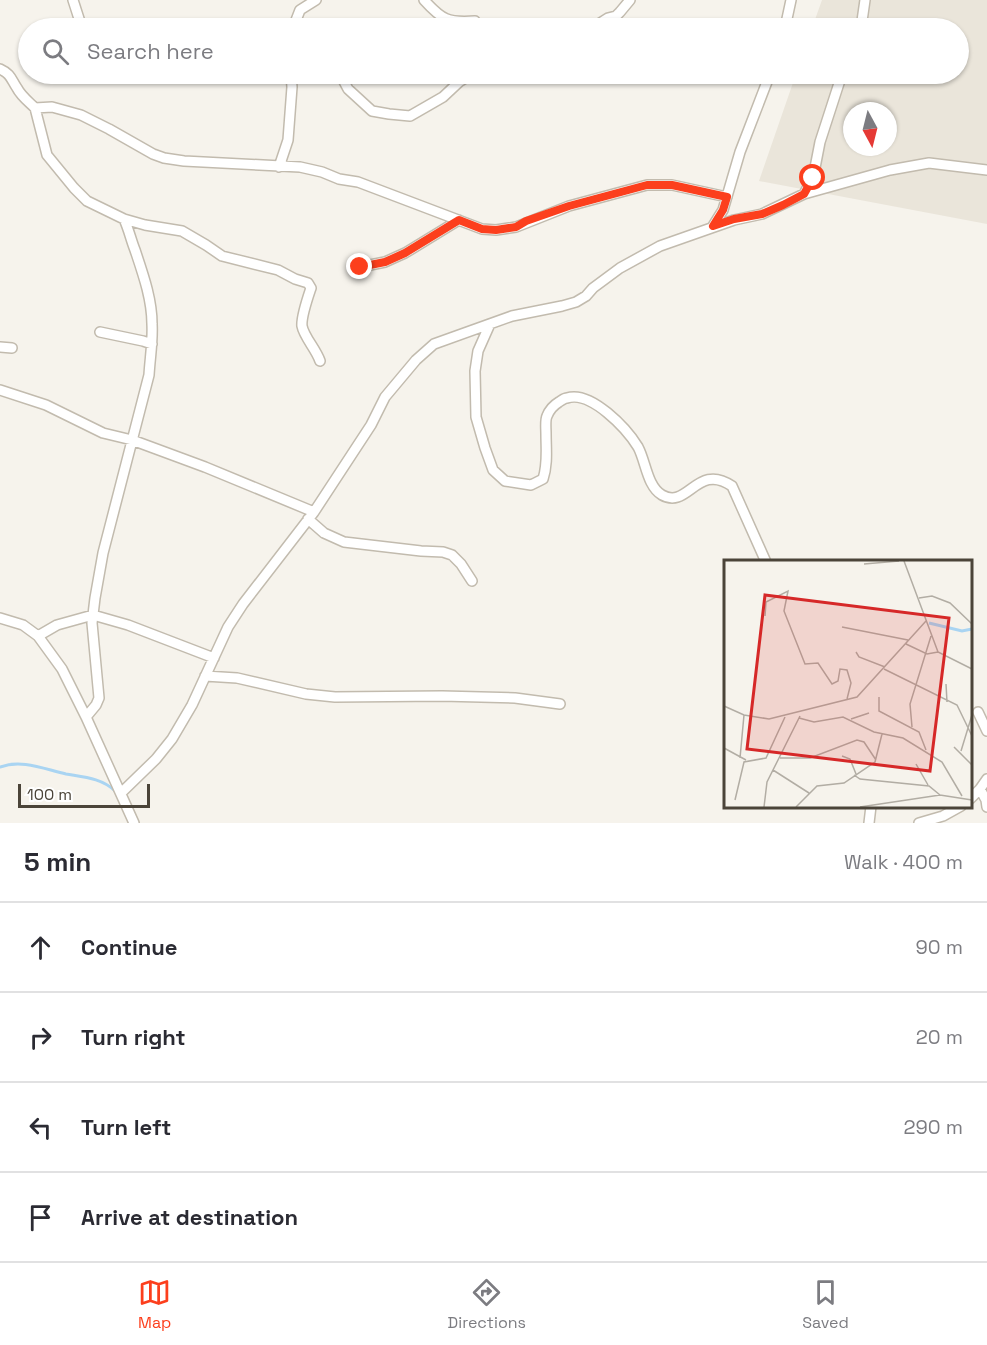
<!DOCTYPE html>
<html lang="en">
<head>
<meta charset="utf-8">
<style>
  body { margin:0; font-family:"Space Grotesk",sans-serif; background:#f2f2f3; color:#2b2b33 }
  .compass { position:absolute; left:843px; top:102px; width:54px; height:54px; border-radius:50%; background:#fff; box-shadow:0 2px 4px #0004; rotate:173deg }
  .scale { position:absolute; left:18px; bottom:15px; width:132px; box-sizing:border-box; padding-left:6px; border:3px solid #4b4439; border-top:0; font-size:16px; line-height:21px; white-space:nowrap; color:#4b4439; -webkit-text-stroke:4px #fff; paint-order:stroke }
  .stop { position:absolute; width:18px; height:18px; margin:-14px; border:4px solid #fc3f1d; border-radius:50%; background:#fff }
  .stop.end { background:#fc3f1d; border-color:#fff; box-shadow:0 2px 6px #0008 }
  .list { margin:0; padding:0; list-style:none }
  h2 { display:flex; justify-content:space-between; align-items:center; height:78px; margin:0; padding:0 24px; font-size:26px }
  h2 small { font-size:20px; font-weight:400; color:#7c7c81 }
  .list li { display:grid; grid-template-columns:39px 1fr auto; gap:18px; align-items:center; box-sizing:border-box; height:90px; padding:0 24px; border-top:2px solid #e1e1e2 }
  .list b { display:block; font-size:22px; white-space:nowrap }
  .list em { font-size:20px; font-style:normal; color:#7c7c81 }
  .icon { flex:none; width:33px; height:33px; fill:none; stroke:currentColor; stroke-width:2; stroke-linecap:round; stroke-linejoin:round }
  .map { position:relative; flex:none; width:987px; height:823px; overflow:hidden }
  .search { position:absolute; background:#fff; box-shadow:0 2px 4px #0004; left:18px; right:18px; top:18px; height:66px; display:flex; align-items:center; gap:15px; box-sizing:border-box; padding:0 21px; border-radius:33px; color:#7c7c81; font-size:22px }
  .sheet { height:438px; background:#fff }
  nav { display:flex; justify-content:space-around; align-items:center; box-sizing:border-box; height:84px; border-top:2px solid #e1e1e2; background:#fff; font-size:16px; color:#7c7c81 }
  nav a { display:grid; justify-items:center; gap:3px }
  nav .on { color:#fc3f1d }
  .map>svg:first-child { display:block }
</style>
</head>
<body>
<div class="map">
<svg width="987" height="823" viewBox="0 0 987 823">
  <rect width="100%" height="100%" fill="#f6f3ec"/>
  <path fill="#eae5da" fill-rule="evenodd" d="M822 0H987V224L759 181 796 74H958V28H812ZM852 111H888V147H852Z"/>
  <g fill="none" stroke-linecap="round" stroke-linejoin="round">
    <path stroke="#a9d4f2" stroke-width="3" d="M0 767C22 759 44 769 66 774 83 777 102 778 115 791"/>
    <g stroke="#c2bbae" stroke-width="12">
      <path id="street" d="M73 0 82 28
        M424 0C442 20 448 23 475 21
        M293 28 300 10 316 0
        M584 28 597 25 608 18 616 16 620 12 630 0
        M785 28 791 0
        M861 28 865 0
        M0 69C11 74 11 79 17 88 21 96 29 102 35 108L52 107 81 115 109 129 153 154 164 158 184 161 300 167 322 172 339 179 358 182 482 229 496 230 516 227 569 206 647 185H672L727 197
        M340 74 348 89 372 111 389 114 410 116 443 97 459 82 472 74
        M35 108 47 155 74 188 87 201 124 219 145 225 182 231 206 245 222 256 278 270 295 279 308 283 311 288C308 297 301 317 302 326 304 337 316 349 320 361
        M279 167 288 140 292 87 291 74
        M804 194 813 178 820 142 842 74
        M713 226 723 210 740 152 770 74
        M360 267 385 262 405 253 459 220
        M490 324 478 351 475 371 476 417 485 448 493 470 505 481 531 485 543 479C548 464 546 449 546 434 546 428 545 420 547 416 549 411 554 405 559 402 561 401 564 398 567 398 591 390 627 429 638 447 646 462 647 486 662 495 688 510 697 462 732 486L766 562
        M100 332 143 341 152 344
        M0 347 12 348
        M0 390 46 405 103 433 132 440 205 467 314 512
        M308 519 324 533 344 542 421 551 443 552 452 555 461 564 472 581
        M0 618 23 625 38 636 62 669 86 717 134 823
        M38 636 57 625 93 615 128 625 214 658
        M205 676 237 678 306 694 335 697 442 696 515 698 560 704
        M978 712 987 731
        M86 717 96 705 99 698 92 623 95 598 103 553 149 375C150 358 153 341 152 324 152 299 143 274 135 250 131 240 129 230 124 219
        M980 789 986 800 987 807
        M121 793 156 759 172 739 192 705 228 627 243 604 314 512 371 425 385 397 416 360 434 344 512 316 562 306 576 302 586 296 593 288 620 268 660 246 734 220 762 214 804 194 890 170 929 163 987 170
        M970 799 980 789 987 779
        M869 823 871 806
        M919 823 943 816 961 806"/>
    </g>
    <use href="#street" stroke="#fff" stroke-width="9"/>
  </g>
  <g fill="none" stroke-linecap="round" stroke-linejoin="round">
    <path stroke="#fc3f1d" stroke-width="8" d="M360 267 385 262 405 253 459 220 482 229 496 230 516 227 526 221 569 206 647 185H672L727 197 723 210 713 226 734 219 762 214 783 205 804 194 813 178"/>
  </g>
  <g transform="translate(724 560)">
    <rect width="248" height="248" fill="#f6f3ec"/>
    <path fill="none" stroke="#a9d4f2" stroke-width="3" d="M205 63 238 71 248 69"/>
    <path fill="none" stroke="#b2ada4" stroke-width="1.5" d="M180 1 214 92 248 109M140 4 175 1M195 38 208 36 226 43 248 64M41 56 42 42 64 31 60 51 81 104 94 103 108 124 114 121 116 109 123 110 127 123 123 139M118 67 184 80M182 84 203 94 214 92M132 92 135 97 161 107M160 109 233 145 248 176M222 124 223 142M155 137V151L195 172 202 190M0 146 20 155 45 159 133 137 202 61M75 158 90 162 119 157 150 172 179 178 218 202 238 236M127 159 145 153M0 163V188M188 167 186 144 207 76M230 187 248 205M0 188 22 200M237 191 248 155M118 196 126 199 132 214M16 198 20 155M56 198H86L133 180 140 182 152 200M192 204 204 225M49 210 85 233M130 215 136 219 205 226 216 235M11 240 20 202 42 198 61 157M40 247 43 222 76 156M72 247 93 226 120 223 151 202 158 174M136 247 216 235 248 240"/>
    <path fill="#d62828" fill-opacity="0.15" stroke="#d62828" stroke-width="3" d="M41 35 225 58 206 211 23 189Z"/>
    <rect width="248" height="248" fill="none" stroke="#4b4439" stroke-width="3"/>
  </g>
</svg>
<svg class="compass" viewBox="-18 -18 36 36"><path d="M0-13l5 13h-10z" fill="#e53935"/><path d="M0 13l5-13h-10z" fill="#7c7c81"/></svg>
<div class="scale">100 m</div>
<div class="stop" style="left:813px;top:178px"></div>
<div class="stop end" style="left:360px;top:267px"></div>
<div class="search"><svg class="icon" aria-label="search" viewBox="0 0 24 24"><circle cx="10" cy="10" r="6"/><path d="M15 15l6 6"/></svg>Search here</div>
</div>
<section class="sheet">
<h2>5 min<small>Walk · 400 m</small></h2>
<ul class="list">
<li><svg class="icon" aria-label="ahead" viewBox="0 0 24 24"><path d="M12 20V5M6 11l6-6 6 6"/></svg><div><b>Continue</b></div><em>90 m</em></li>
<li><svg class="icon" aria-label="right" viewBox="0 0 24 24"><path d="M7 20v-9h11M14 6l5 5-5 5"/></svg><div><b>Turn right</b></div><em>20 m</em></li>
<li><svg class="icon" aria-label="left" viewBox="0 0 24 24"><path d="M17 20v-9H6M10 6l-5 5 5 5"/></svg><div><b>Turn left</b></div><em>290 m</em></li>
<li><svg class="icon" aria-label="arrive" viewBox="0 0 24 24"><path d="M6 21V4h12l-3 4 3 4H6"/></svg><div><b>Arrive at destination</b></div></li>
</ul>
</section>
<nav>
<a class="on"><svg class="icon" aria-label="map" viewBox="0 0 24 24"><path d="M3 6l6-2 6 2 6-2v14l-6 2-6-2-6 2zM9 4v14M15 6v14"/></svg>Map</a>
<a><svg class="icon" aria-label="directions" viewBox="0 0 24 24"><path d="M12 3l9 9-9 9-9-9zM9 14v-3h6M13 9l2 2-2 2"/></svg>Directions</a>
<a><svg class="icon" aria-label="saved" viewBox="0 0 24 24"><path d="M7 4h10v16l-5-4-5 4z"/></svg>Saved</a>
</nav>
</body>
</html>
